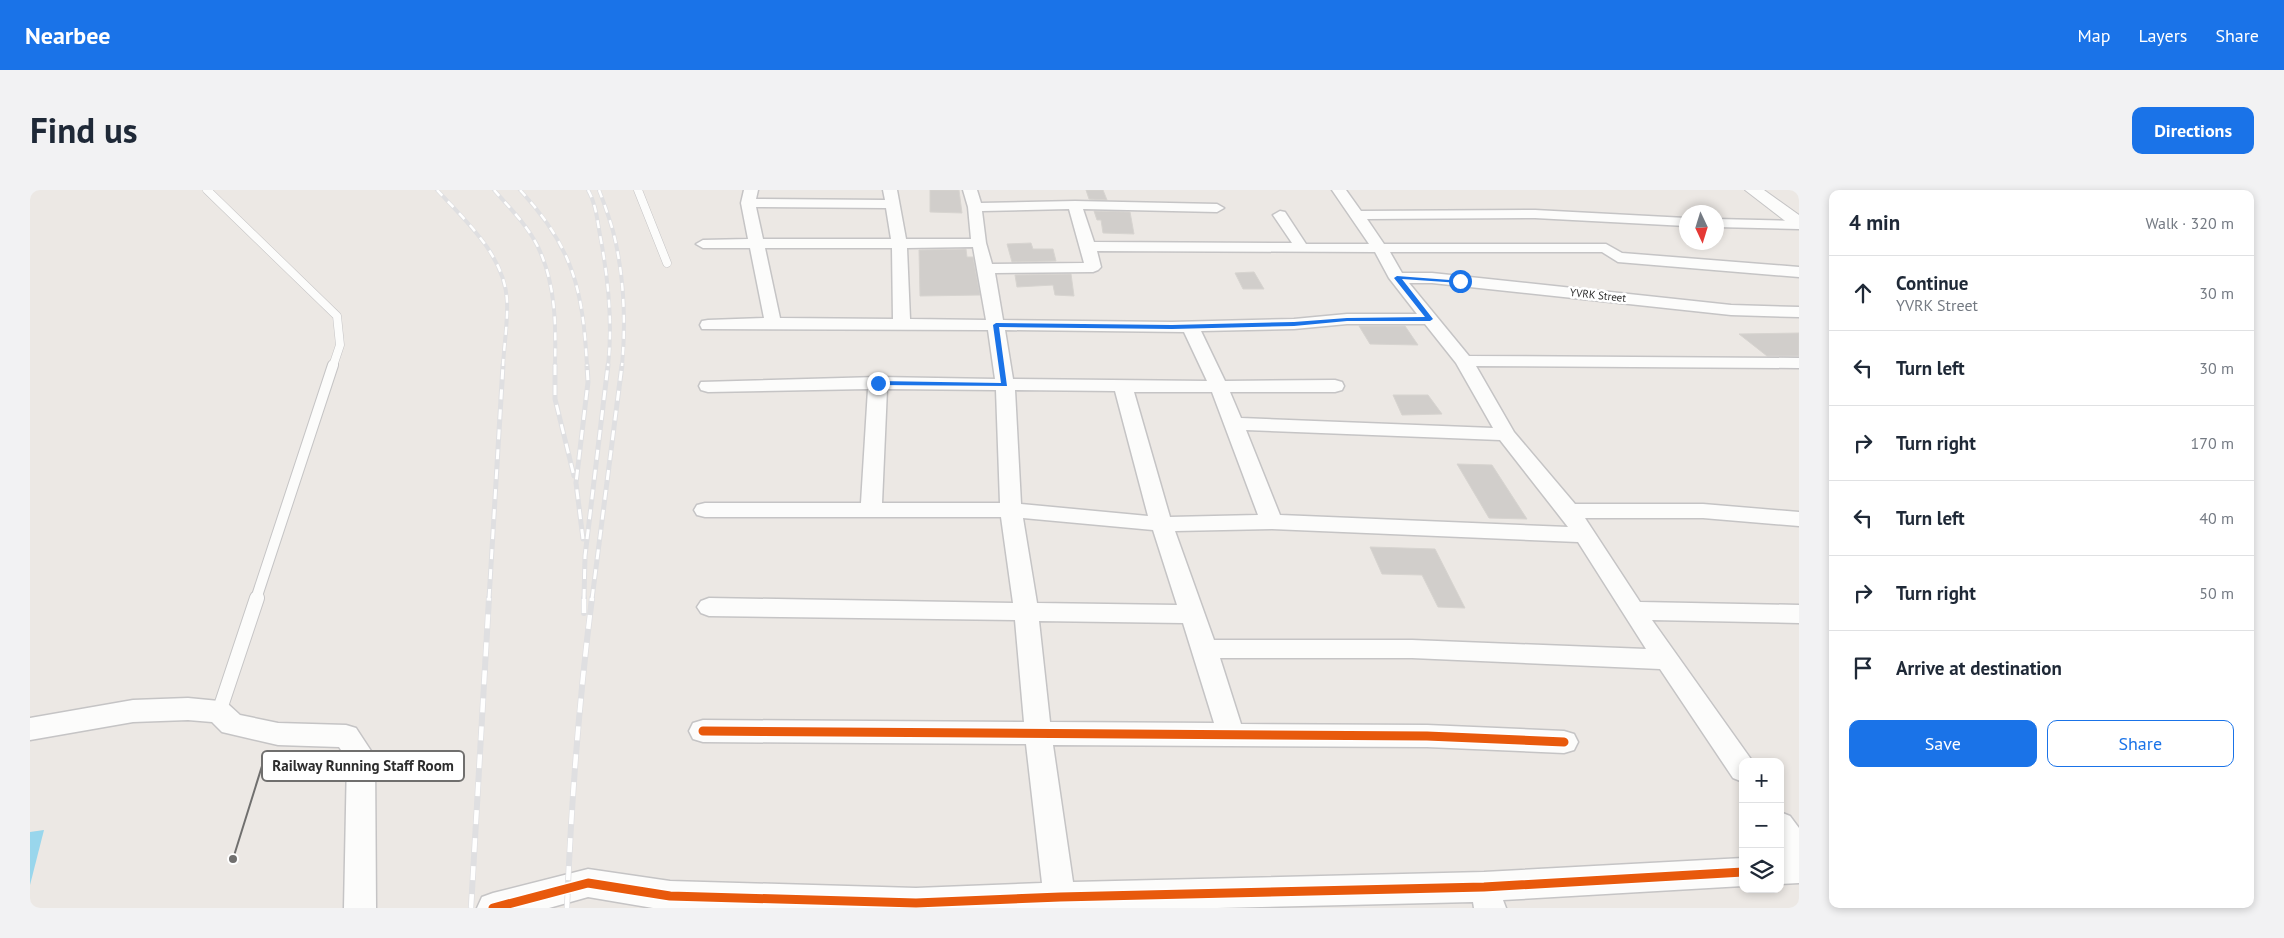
<!DOCTYPE html>
<html lang="en">
<head>
<meta charset="utf-8">
<style>
  body { margin:0; font-family:"PT Sans",sans-serif; background:#f2f2f3; color:#1f2937 }
  .controls { position:absolute; right:15px; bottom:15px; display:grid; overflow:hidden; border-radius:10px; box-shadow:0 2px 8px #0003 }
  .controls button { width:45px; height:45px; display:grid; place-items:center; padding:0; border:0; border-bottom:1px solid #e0e1e3; background:#fff; color:#1f2937; font:25px sans-serif }
  .compass { position:absolute; left:1649px; top:15px; width:45px; height:45px; border-radius:50%; background:#fff; box-shadow:0 2px 8px #0003; rotate:176deg }
  .stop { position:absolute; width:15px; height:15px; margin:-11px; border:4px solid #1a73e8; border-radius:50%; background:#fff }
  .stop.end { background:#1a73e8; border-color:#fff; box-shadow:0 1px 5px #0008 }
  .list { margin:0; padding:0; list-style:none }
  h2 { display:flex; justify-content:space-between; align-items:center; height:65px; margin:0; padding:0 20px; font-size:21px }
  h2 small { font-size:16px; font-weight:400; color:#747a83 }
  .list li { display:grid; grid-template-columns:32px 1fr auto; gap:15px; align-items:center; box-sizing:border-box; height:75px; padding:0 20px; border-top:1px solid #e0e1e3 }
  .list b { display:block; font-size:19px; white-space:nowrap }
  .list p { margin:0; font-size:16px; white-space:nowrap; color:#747a83 }
  .list em { font-size:16px; font-style:normal; color:#747a83 }
  .actions { display:flex; gap:10px; padding:15px 20px }
  .actions a { flex:1; padding:11px 0; border:1px solid #1a73e8; border-radius:10px; text-align:center; font-size:18px; color:#1a73e8 }
  .actions .main { background:#1a73e8; color:#fff }
  .icon { flex:none; width:28px; height:28px; fill:none; stroke:currentColor; stroke-width:2; stroke-linecap:round; stroke-linejoin:round }
  .map { position:relative; flex:none; width:1769px; height:718px; overflow:hidden; border-radius:10px }
  header { display:flex; align-items:center; gap:30px; box-sizing:border-box; height:70px; padding:0 25px; background:#1a73e8; color:#fff }
  header strong { font-size:24px }
  nav { display:flex; gap:28px; margin-inline-start:auto; font-size:18px }
  .intro { display:flex; align-items:center; justify-content:space-between; box-sizing:border-box; height:120px; padding:0 30px }
  h1 { margin:0; font-size:35px }
  .button { padding:12px 22px; border-radius:10px; background:#1a73e8; color:#fff; font-size:18px; font-weight:700 }
  main { display:flex; gap:30px; padding:0 30px }
  aside { flex:1; background:#fff; border-radius:10px; box-shadow:0 2px 8px #0003 }
  .map>svg:first-child { display:block }
</style>
</head>
<body>
<header>
<strong>Nearbee</strong>
<nav><a>Map</a><a>Layers</a><a>Share</a></nav>
</header>
<div class="intro"><h1>Find us</h1><a class="button">Directions</a></div>
<main>
<div class="map">
<svg width="1769" height="718" viewBox="0 0 1769 718">
  <rect width="100%" height="100%" fill="#ece8e4"/>
  <path fill="#99d6ec" d="M14 640 0 695V642Z"/>
  <path fill="#d1cecb" stroke="#d7d4d0" d="M900 0H929L932 23 900 22Z
    M1056 0H1073L1077 10 1059 9Z
    M1064 21 1100 22 1104 44 1073 43 1071 30H1067Z
    M1001 53 1003 59H1023L1026 71 982 72 977 54Z
    M936 59 937 67H943L950 105 890 106 889 60Z
    M1224 82 1234 99H1213L1205 83Z
    M1041 84 1044 106 1025 105 1023 95 987 97 985 85Z
    M1329 136H1375L1388 155 1340 154Z
    M1769 143V166H1737L1709 144Z
    M1363 205H1398L1412 224 1372 225Z
    M1427 274 1462 275 1497 329 1459 328Z
    M1340 357 1405 359 1435 418 1408 417 1392 385 1352 384Z"/>
  <g fill="none" stroke-linecap="round" stroke-linejoin="round">
    <g stroke="#c5c4c5" stroke-width="9">
      <path id="lane-far2" d="M177 0 307 126 310 155 303 176
        M608 0 637 73"/>
    </g>
    <g stroke="#c5c4c5" stroke-width="12">
      <path id="lane-far1" d="M226 409 303 175"/>
    </g>
    <g stroke="#c5c4c5" stroke-width="16">
      <path id="lane" d="M189 522 227 408"/>
    </g>
    <g stroke="#c5c4c5" stroke-width="3">
      <path id="street" d="M714 0H728L726 9 855 10 853 0H867L876 49H941L938 17 933 0H947L951 13 1045 11 1187 14 1194 18 1187 22 1053 19 1064 52 1262 53 1243 25 1250 21 1255 22 1276 54H1339L1302 0H1316L1331 21 1505 20 1656 28V36L1505 28 1337 29 1354 54H1576L1592 63 1769 77V87L1588 72 1572 62H1360L1372 83H1402L1701 115 1769 117V127L1701 125 1402 93H1379L1439 166 1769 168V178L1446 176 1484 242 1545 314H1673L1769 322V336L1673 328H1555L1610 412 1769 415V433L1622 430 1723 572H1713V592L1703 588 1630 479 1382 468H1190L1211 534 1397 535 1534 541 1544 544 1548 552 1544 560 1534 563 1397 557 1023 555 1043 692 1454 682 1713 668V696L1473 710 1476 718H1444L1443 712 1187 718H623L558 707 519 718H447L452 707 463 703 558 679 640 691 886 698 1012 693 996 554 673 552 663 549 659 541 663 533 673 530 994 532 985 430 679 426 671 423 667 417 671 411 679 408 983 413 971 327H675L667 325 664 320 667 315 675 313H831L838 199 678 202 671 200 669 196 671 192 848 187 965 189 958 140 672 139 670 135 672 131 678 130 734 128 720 58H673L666 54 673 50 718 49 711 13ZM726 17 856 18 861 49H733ZM1039 19 1054 73 962 74 956 53 952 21ZM943 57 956 130 880 129 877 58ZM735 58H862L863 129 750 128ZM1067 61 1345 62 1359 88 1387 124H1317L1264 129 1142 132 973 130 965 83 1063 82 1068 80 1071 77ZM1317 134H1395L1426 173 1463 238 1211 228 1200 202H1305L1312 200 1314 196 1312 192 1305 190 1195 191 1171 141 1264 139ZM975 140 1154 142 1177 191 983 189ZM857 199 966 200 970 313H852ZM985 200 1085 201 1118 326 991 314ZM1104 202H1182L1228 325 1140 327ZM1216 240 1470 250 1538 337 1250 325ZM993 328 1123 340 1147 415 1007 413ZM1242 339 1548 352 1616 459 1382 450H1184L1145 341ZM1009 431 1153 433 1184 533 1020 532Z
        M1686 29 1769 31V39L1686 37Z
        M158 508 189 511 198 514 210 525 248 533 316 535 326 538 345 567 346 718H314L317 569 309 557 248 555 192 542 182 532 158 530 103 532 0 550V528L103 510Z
        M1750 622 1760 626 1769 638V693L1750 694V666H1754L1750 660Z"/>
    </g>
    <g stroke="#c5c4c5" stroke-width="2">
      <path id="secondary" d="M1715 0H1734L1769 25V38L1763 37Z"/>
    </g>
    <use href="#lane-far2" stroke="#fcfcfb" stroke-width="8"/>
    <use href="#lane-far1" stroke="#fcfcfb" stroke-width="10"/>
    <use href="#lane" stroke="#fcfcfb" stroke-width="14"/>
    <use href="#street" fill="#fcfcfb" fill-rule="evenodd"/>
    <use href="#secondary" fill="#fcfcfb" fill-rule="evenodd"/>
    <g stroke="#dfdfe1" stroke-width="4">
      <path id="rail-far2" d="M407 0C436 31 475 66 477 111 478 132 474 155 473 176
        M464 0C479 17 497 35 507 55 526 93 526 135 525 176
        M490 0C543 57 553 100 557 176
        M558 0C566 14 567 29 570 45 578 87 583 133 578 176
        M569 0C574 13 579 27 583 41 594 84 596 132 592 176"/>
    </g>
    <g stroke="#dfdfe1" stroke-width="5">
      <path id="rail-far1" d="M525 175V209L544 286
        M553 349 546 293 558 192 557 175
        M459 409 473 175
        M554 409 555 366 578 175
        M562 409 592 175"/>
    </g>
    <g stroke="#dfdfe1" stroke-width="6">
      <path id="rail" d="M554 423V408
        M441 718 459 408
        M537 718C541 615 549 511 562 408"/>
    </g>
    <use href="#rail-far2" stroke="#fff" stroke-width="2.5" stroke-dasharray="8" stroke-linecap="butt"/>
    <use href="#rail-far1" stroke="#fff" stroke-width="3" stroke-dasharray="10" stroke-linecap="butt"/>
    <use href="#rail" stroke="#fff" stroke-width="4.5" stroke-dasharray="14" stroke-linecap="butt"/>
    <g stroke="#fff" stroke-width="12">
      <path id="cycleway" d="M673 541 1397 546 1534 552
        M463 718 558 693 640 706 886 713 1030 707 1454 697 1713 682"/>
    </g>
    <use href="#cycleway" stroke="#e8590c" stroke-width="9"/>
  </g>
  <path fill="#1a73e8" d="M1367 86 1433 91 1430 93 1372 89 1403 129 1400 131H1317L1264 136 1142 139 969 137 977 196 848 195 845 193 848 191 971 193 963 135 966 133 1142 135 1264 132 1317 128 1395 127 1364 88Z"/>
  <g text-anchor="middle" stroke-width="5" stroke-linejoin="round" paint-order="stroke">
    <g font-size="11" fill="#2e2e2e" stroke="#fff">
      <text transform="translate(1568 105) rotate(6)" y="4">YVRK Street</text>
    </g>
  </g>
  <path fill="none" stroke="#706f6e" stroke-width="2" d="M203 669L232 576"/>
  <circle fill="#706f6e" stroke="#fff" stroke-width="2" cx="203" cy="669" r="5"/>
  <rect fill="#fff" stroke="#706f6e" stroke-width="2" x="232" y="561" width="202" height="30" rx="5"/>
  <g font-size="15" text-anchor="middle" font-weight="bold" fill="#2e2e2e">
    <text x="333" y="581">Railway Running Staff Room</text>
  </g>
</svg>
<div class="controls">
<button>+</button>
<button>−</button>
<button><svg class="icon" aria-label="layers" viewBox="0 0 24 24"><path d="M12 4l9 5-9 5-9-5zM3 14l9 5 9-5"/></svg></button>
</div>
<svg class="compass" viewBox="-18 -18 36 36"><path d="M0-13l5 13h-10z" fill="#e53935"/><path d="M0 13l5-13h-10z" fill="#747a83"/></svg>
<div class="stop" style="left:1430px;top:91px"></div>
<div class="stop end" style="left:848px;top:193px"></div>
</div>
<aside>
<h2>4 min<small>Walk · 320 m</small></h2>
<ul class="list">
<li><svg class="icon" aria-label="ahead" viewBox="0 0 24 24"><path d="M12 20V5M6 11l6-6 6 6"/></svg><div><b>Continue</b><p>YVRK Street</p></div><em>30 m</em></li>
<li><svg class="icon" aria-label="left" viewBox="0 0 24 24"><path d="M17 20v-9H6M10 6l-5 5 5 5"/></svg><div><b>Turn left</b></div><em>30 m</em></li>
<li><svg class="icon" aria-label="right" viewBox="0 0 24 24"><path d="M7 20v-9h11M14 6l5 5-5 5"/></svg><div><b>Turn right</b></div><em>170 m</em></li>
<li><svg class="icon" aria-label="left" viewBox="0 0 24 24"><path d="M17 20v-9H6M10 6l-5 5 5 5"/></svg><div><b>Turn left</b></div><em>40 m</em></li>
<li><svg class="icon" aria-label="right" viewBox="0 0 24 24"><path d="M7 20v-9h11M14 6l5 5-5 5"/></svg><div><b>Turn right</b></div><em>50 m</em></li>
<li><svg class="icon" aria-label="arrive" viewBox="0 0 24 24"><path d="M6 21V4h12l-3 4 3 4H6"/></svg><div><b>Arrive at destination</b></div></li>
</ul>
<div class="actions"><a class="main">Save</a><a>Share</a></div>
</aside>
</main>
</body>
</html>
